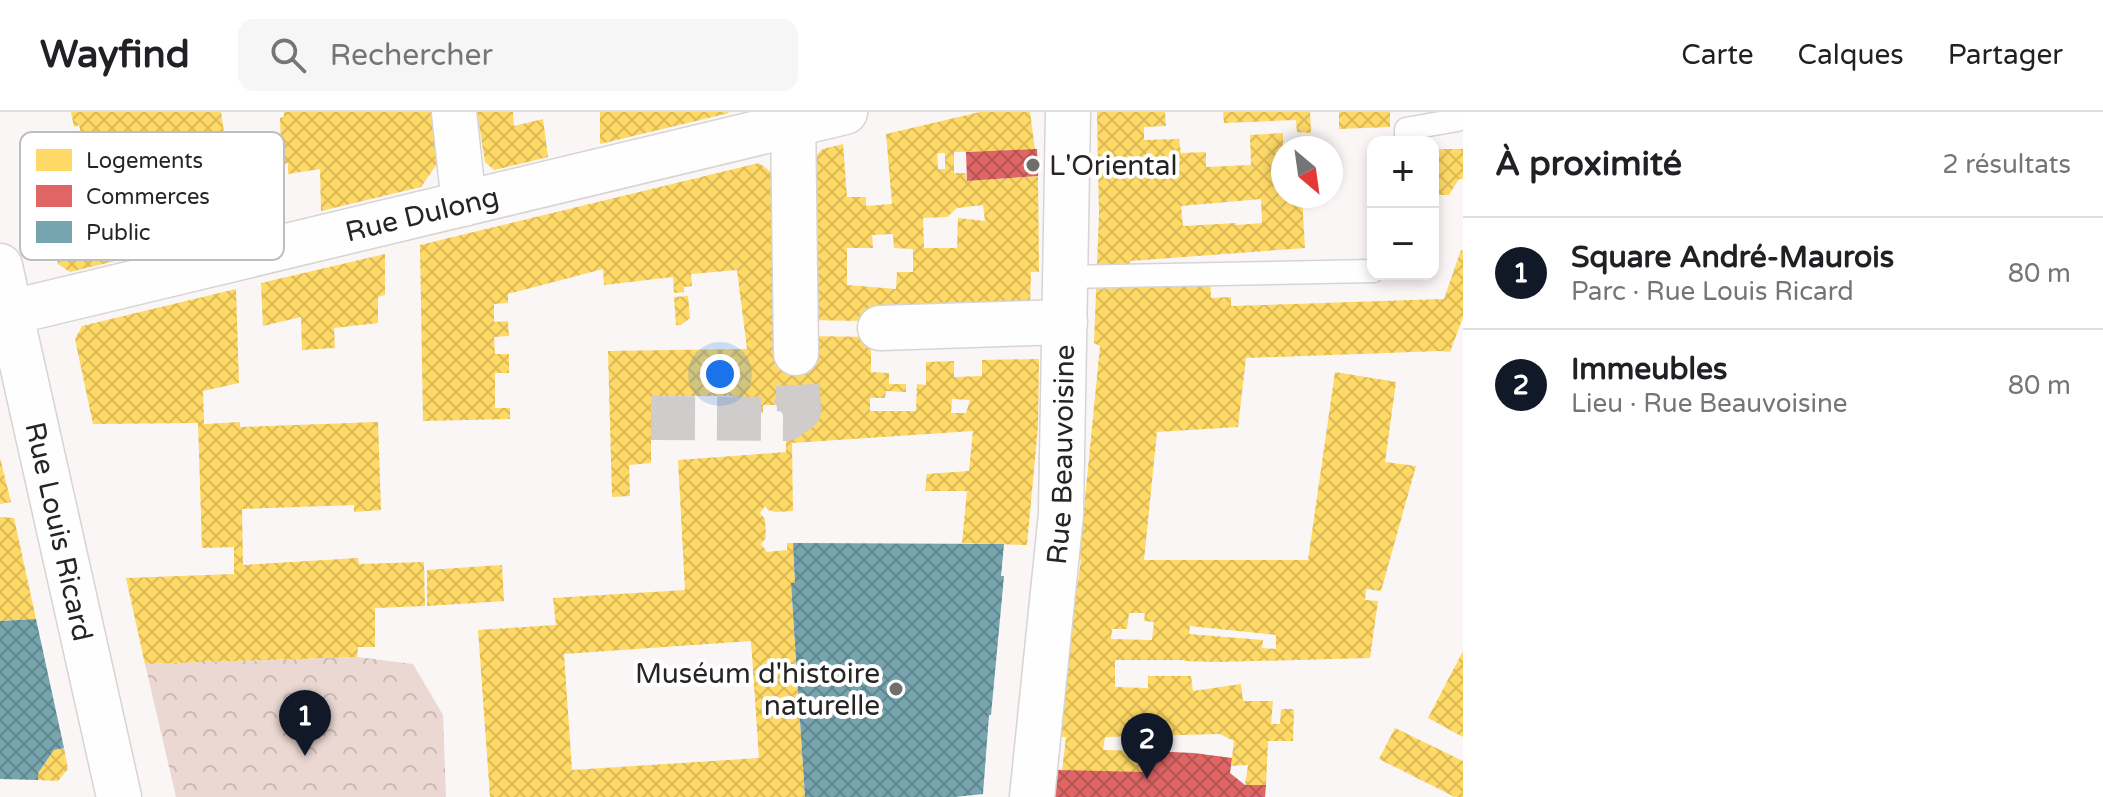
<!DOCTYPE html>
<html lang="fr">
<head>
<meta charset="utf-8">
<style>
  body { margin:0; font-family:"Varela Round",sans-serif; background:#f6f6f6; color:#202124 }
  .controls { position:absolute; right:24px; top:24px; display:grid; overflow:hidden; border-radius:16px; box-shadow:0 4px 12px #0003 }
  .controls button { width:72px; height:72px; display:grid; place-items:center; padding:0; border:0; border-bottom:2px solid #e0e0e0; background:#fff; color:#202124; font:40px sans-serif }
  .compass { position:absolute; left:1271px; top:24px; width:72px; height:72px; border-radius:50%; background:#fff; box-shadow:0 4px 12px #0003; rotate:151deg }
  .you { position:absolute; left:720px; top:262px; width:28px; height:28px; margin:-20px; border:6px solid #fff; border-radius:50%; background:#1a73e8; box-shadow:0 0 0 12px #1a73e833 }
  .badge { display:grid; place-items:center; width:52px; height:52px; border-radius:50%; background:#111827; color:#fff; font-size:26px; font-weight:700 }
  .pin { position:absolute; translate:-50% -66px; filter:drop-shadow(0 2px 4px #0008) }
  .pin::after { content:''; position:absolute; top:42px; width:28px; height:24px; background:inherit; clip-path:polygon(0 0,100% 0,50% 100%) }
  .list { margin:0; padding:0; list-style:none }
  h2 { display:flex; justify-content:space-between; align-items:center; height:104px; margin:0; padding:0 32px; font-size:34px }
  h2 small { font-size:26px; font-weight:400; color:#757577 }
  .list li { display:grid; grid-template-columns:52px 1fr auto; gap:24px; align-items:center; box-sizing:border-box; height:112px; padding:0 32px; border-top:2px solid #e0e0e0 }
  .list b { display:block; font-size:30px; white-space:nowrap }
  .list p { margin:0; font-size:26px; white-space:nowrap; color:#757577 }
  .list em { font-size:26px; font-style:normal; color:#757577 }
  .icon { flex:none; width:44px; height:44px; fill:none; stroke:currentColor; stroke-width:2; stroke-linecap:round; stroke-linejoin:round }
  .map { position:relative; flex:none; width:1463px; height:685px; overflow:hidden }
  header { display:flex; align-items:center; gap:48px; box-sizing:border-box; height:112px; padding:0 40px; background:#fff; border-bottom:2px solid #e0e0e0 }
  header strong { font-size:38px }
  nav { display:flex; gap:44px; margin-inline-start:auto; font-size:28px }
  .search { width:560px; height:72px; background:#f6f6f6; display:flex; align-items:center; gap:20px; box-sizing:border-box; padding:0 28px; border-radius:16px; color:#757577; font-size:30px }
  main { display:flex }
  aside { flex:1; background:#fff }
  .map>svg:first-child { display:block }
</style>
</head>
<body>
<header>
<strong>Wayfind</strong>
<div class="search"><svg class="icon" aria-label="search" viewBox="0 0 24 24"><circle cx="10" cy="10" r="6"/><path d="M15 15l6 6"/></svg>Rechercher</div>
<nav><a>Carte</a><a>Calques</a><a>Partager</a></nav>
</header>
<main>
<div class="map">
<svg width="1463" height="685" viewBox="0 0 1463 685">
  <defs>
    <pattern id="park-crowns" width="20" height="18" patternUnits="userSpaceOnUse" patternTransform="scale(2)"><rect width="20" height="18" fill="#ebd8d2"/><path d="M2 6a3 3 0 1 1 6 0M12 15a3 3 0 1 1 6 0" fill="none" stroke="#cab9b4"/></pattern>
    <pattern id="homes-cross-hatch" width="8" height="8" patternUnits="userSpaceOnUse" patternTransform="scale(2)"><rect width="8" height="8" fill="#ffd966"/><path d="M0 0l8 8M0 8l8-8" fill="none" stroke="#dbba58"/></pattern>
    <pattern id="shops-cross-hatch" width="8" height="8" patternUnits="userSpaceOnUse" patternTransform="scale(2)"><rect width="8" height="8" fill="#e06666"/><path d="M0 0l8 8M0 8l8-8" fill="none" stroke="#b65454"/></pattern>
    <pattern id="public-cross-hatch" width="8" height="8" patternUnits="userSpaceOnUse" patternTransform="scale(2)"><rect width="8" height="8" fill="#76a5af"/><path d="M0 0l8 8M0 8l8-8" fill="none" stroke="#61868e"/></pattern>
  </defs>
  <rect width="100%" height="100%" fill="#faf6f5"/>
  <path fill="url(#park-crowns)" d="M357 545 413 552 443 603 446 685H176L145 552Z"/>
  <path fill="url(#homes-cross-hatch)" fill-rule="evenodd" d="M71 0H221L232 73 252 68 259 71 268 112 70 160 58 152 54 131 79 125 86 130 99 127 90 89H96L79 13 74 15Z
    M284 0H433L437 52 421 75 321 99 320 57 288 62V51L285 52V37L281 36 280 6 284 5Z
    M477 0H513L514 14 543 7 548 45 494 58 485 50Z
    M600 0H728L729 1 600 32Z
    M980 0H1030L1035 38 954 40V61H966L967 69 1038 64 1039 160H1031L1030 195 912 210 809 208V50L823 37 843 32 847 85H866V94L892 92 886 22ZM937 41H945V57H938ZM983 93 985 109 958 106 957 136H924L923 106 947 105 957 96ZM893 122 894 136 913 137V160H897L896 177 847 173V136H873L872 123Z
    M1097 0H1165L1166 14 1144 15V28L1179 27 1181 41 1206 40V55L1251 53 1250 23 1283 21V84H1302L1305 136 1130 149 1128 174 1210 164 1211 186 1231 185V194L1444 187 1461 138 1463 139V205L1450 240 1440 239 1246 246 1238 315 1157 320 1144 448H1308L1335 260 1396 270 1385 350 1416 354 1381 479 1366 477 1365 488 1378 489 1370 546 1218 550 1184 549V548H1115V575L1148 576V564H1191L1193 579 1241 572 1243 589H1273L1271 612H1280L1281 597H1294L1293 629H1268L1266 673H1245L1248 653 1231 654 1234 629 1220 622 1105 625 1103 638 1149 639V660L1062 659 1066 625H1060L1069 529 1081 448H1079L1080 437 1100 234 1094 231 1099 101ZM1261 87 1262 111 1236 113V111L1183 114 1181 94ZM1129 501H1145L1144 509 1154 510 1152 528 1111 527 1112 517H1127ZM1190 514 1276 523V537L1262 536 1263 528 1189 522Z
    M1223 0H1310L1311 21 1297 20 1296 8 1224 11Z
    M1339 0H1390V15L1339 17Z
    M1433 37H1463V67H1459L1449 83H1433Z
    M759 51 783 69 810 224 871 225V260L889 261V272H906V280L886 279 885 286H870V299H916L917 272 926 273V250L954 249V265L982 264V248L1039 247 1038 314 1027 433 962 431 967 379H925L927 362 969 359 973 319 792 331 793 399 775 400 768 398 765 394 760 401 765 407 766 426 761 432 767 440 787 438V431H793L795 471H791L805 685H490L478 518 556 513 553 486 685 478 678 348 786 340V293H763V301L733 300V284H651V351L629 353 630 384 612 385 608 239 747 237 737 158 691 162 692 174 684 175V180L674 181 673 165 604 173 603 157 508 182V191L494 192V210L508 209 509 224 494 225 495 242H509V261H495V296H510V307L423 309 420 133ZM952 287 970 288 966 301H951ZM751 529 759 646 572 658 564 542Z
    M385 142V183L378 185V211L334 216 335 236 302 238 301 205 263 214 261 171Z
    M236 177 239 271 203 279 204 312 240 310V315L378 310 381 398 354 400V393L242 397 243 453 358 446 359 452 424 450 425 494 375 496V535H358L357 545 145 552 126 466 234 462V435L202 436 198 311 93 312 75 227 82 214Z
    M688 184 690 206 681 213H676L674 185Z
    M0 346 11 390 0 392Z
    M0 405 14 406 36 507 0 509Z
    M502 453 504 489 427 494V458Z
    M1463 539V625L1428 606Z
    M1395 616 1463 649V685H1455L1379 647Z
    M64 636 68 657 58 669 38 668V661L54 638Z"/>
  <path fill="url(#shops-cross-hatch)" d="M1037 37 1038 64 967 69 966 40Z
    M1149 639 1194 641 1232 646 1230 661 1245 673H1266L1265 685H1054L1058 658 1149 660Z"/>
  <path fill="url(#public-cross-hatch)" d="M793 431 1004 432 1001 464H1004L991 603H989L983 682 955 685H805L791 471H795Z
    M36 507 64 636 54 638 38 661V668L0 667V509Z"/>
  <g fill="none" stroke-linecap="round" stroke-linejoin="round">
    <path stroke="#d0cccb" stroke-width="44" stroke-dasharray="44 22" stroke-linecap="butt" d="M651 306 786 307 799 298 796 241"/>
    <g stroke="#d7d4d3" stroke-width="25">
      <path id="lane" d="M1406 30V17L1457 8V0
        M1065 165 1373 159"/>
    </g>
    <g stroke="#d7d4d3" stroke-width="47">
      <g id="street">
        <path d="M454 0 464 92"/>
        <path d="M793 0 796 241"/>
        <path id="s1" d="M0 203 845 0"/>
        <path d="M880 216 1065 210"/>
        <path id="s2" d="M1032 685 1061 402 1068 0"/>
      </g>
    </g>
    <g stroke="#d7d4d3" stroke-width="47">
      <g id="secondary">
        <path id="s3" d="M0 154 119 685"/>
      </g>
    </g>
    <use href="#lane" stroke="#fefefe" stroke-width="22"/>
    <use href="#street" stroke="#fefefe" stroke-width="44"/>
    <use href="#secondary" stroke="#fefefe" stroke-width="44"/>
  </g>
  <g fill="#716e6c" stroke="#fff" stroke-width="3">
    <circle cx="1033" cy="53" r="8"/>
    <circle cx="896" cy="577" r="8"/>
  </g>
  <g text-anchor="middle" stroke-width="8" stroke-linejoin="round" paint-order="stroke">
    <g font-size="28" fill="#272423" stroke="#fff" text-anchor="start">
      <text x="1049" y="63">L'Oriental</text>
      <text x="880" y="571" text-anchor="end">Muséum d'histoire<tspan x="880" dy="32">naturelle</tspan></text>
    </g>
    <g font-size="28" fill="#272423" stroke="#fff">
      <text dy="10" stroke="none"><textPath href="#s1" startOffset="434">Rue Dulong</textPath></text>
      <text dy="10" stroke="none"><textPath href="#s2" startOffset="344">Rue Beauvoisine</textPath></text>
      <text dy="10" stroke="none"><textPath href="#s3" startOffset="272">Rue Louis Ricard</textPath></text>
    </g>
  </g>
  <rect x="20" y="20" width="264" height="128" rx="12" fill="#fff" stroke="#bebdbd" stroke-width="2"/>
  <rect x="36" y="37" width="36" height="22" fill="#ffd966"/>
  <rect x="36" y="73" width="36" height="22" fill="#e06666"/>
  <rect x="36" y="109" width="36" height="22" fill="#76a5af"/>
  <g font-size="22" fill="#272423">
    <text x="86" y="56">Logements</text>
    <text x="86" y="92">Commerces</text>
    <text x="86" y="128">Public</text>
  </g>
</svg>
<div class="controls">
<button>+</button>
<button>−</button>
</div>
<svg class="compass" viewBox="-18 -18 36 36"><path d="M0-13l5 13h-10z" fill="#e53935"/><path d="M0 13l5-13h-10z" fill="#757577"/></svg>
<div class="you"></div>
<div class="pin badge" style="left:305px;top:644px">1</div>
<div class="pin badge" style="left:1147px;top:667px">2</div>
</div>
<aside>
<h2>À proximité<small>2 résultats</small></h2>
<ul class="list">
<li><span class="badge">1</span><div><b>Square André-Maurois</b><p>Parc · Rue Louis Ricard</p></div><em>80 m</em></li>
<li><span class="badge">2</span><div><b>Immeubles</b><p>Lieu · Rue Beauvoisine</p></div><em>80 m</em></li>
</ul>
</aside>
</main>
</body>
</html>
